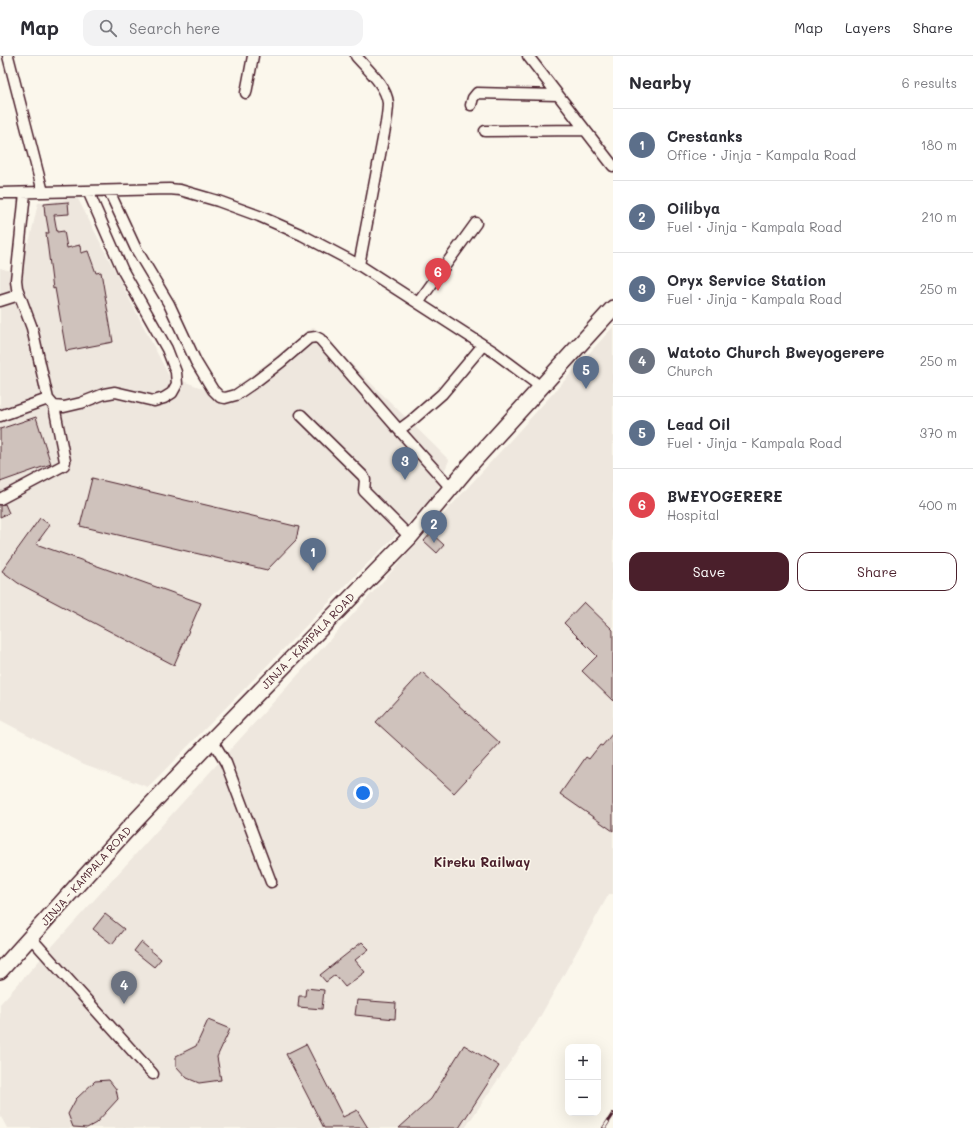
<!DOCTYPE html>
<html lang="en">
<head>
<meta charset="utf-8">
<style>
  body { margin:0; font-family:Mali,sans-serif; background:#f2f2f3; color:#2b2b33 }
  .controls { position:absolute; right:12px; bottom:12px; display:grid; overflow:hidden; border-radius:8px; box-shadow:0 4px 16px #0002 }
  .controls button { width:36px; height:36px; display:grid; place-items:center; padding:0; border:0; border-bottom:1px solid #e1e1e2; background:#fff; color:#2b2b33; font:20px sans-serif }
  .you { position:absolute; left:363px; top:737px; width:14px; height:14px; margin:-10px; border:3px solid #fff; border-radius:50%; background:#1a73e8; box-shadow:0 0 0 6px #1a73e833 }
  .badge { display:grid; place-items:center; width:26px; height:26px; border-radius:50%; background:#4a1f2b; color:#fff; font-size:13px; font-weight:700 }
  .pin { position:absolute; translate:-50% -33px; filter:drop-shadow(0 1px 2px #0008) }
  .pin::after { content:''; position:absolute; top:21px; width:14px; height:12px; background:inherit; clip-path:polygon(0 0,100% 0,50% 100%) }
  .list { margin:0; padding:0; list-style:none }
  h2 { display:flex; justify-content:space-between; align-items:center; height:52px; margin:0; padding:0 16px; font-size:17px }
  h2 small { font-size:13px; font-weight:400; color:#7c7c81 }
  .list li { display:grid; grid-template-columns:26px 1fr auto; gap:12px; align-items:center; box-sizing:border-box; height:72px; padding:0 16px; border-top:1px solid #e1e1e2 }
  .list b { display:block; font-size:15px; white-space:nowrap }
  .list p { margin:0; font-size:13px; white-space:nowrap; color:#7c7c81 }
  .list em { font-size:13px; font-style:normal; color:#7c7c81 }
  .actions { display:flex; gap:8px; padding:12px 16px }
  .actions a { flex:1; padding:9px 0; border:1px solid #4a1f2b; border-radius:12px; text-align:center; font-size:14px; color:#4a1f2b }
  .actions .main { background:#4a1f2b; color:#fff }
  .icon { flex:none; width:22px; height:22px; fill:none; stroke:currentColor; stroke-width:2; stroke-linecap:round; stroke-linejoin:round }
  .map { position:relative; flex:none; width:613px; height:1072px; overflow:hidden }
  header { display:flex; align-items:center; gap:24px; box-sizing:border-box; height:56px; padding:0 20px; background:#fff; border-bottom:1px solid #e1e1e2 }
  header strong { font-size:19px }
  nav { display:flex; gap:22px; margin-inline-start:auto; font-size:14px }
  .search { width:280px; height:36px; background:#f2f2f3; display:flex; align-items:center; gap:10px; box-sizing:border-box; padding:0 14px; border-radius:12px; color:#7c7c81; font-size:15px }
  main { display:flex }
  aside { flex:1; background:#fff }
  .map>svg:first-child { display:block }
</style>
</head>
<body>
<header>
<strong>Map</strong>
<div class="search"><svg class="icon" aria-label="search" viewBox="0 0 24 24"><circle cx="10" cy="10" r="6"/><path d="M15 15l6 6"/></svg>Search here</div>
<nav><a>Map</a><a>Layers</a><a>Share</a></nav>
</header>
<main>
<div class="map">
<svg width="613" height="1072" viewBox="0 0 613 1072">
  <rect width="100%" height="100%" fill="#fbf7ec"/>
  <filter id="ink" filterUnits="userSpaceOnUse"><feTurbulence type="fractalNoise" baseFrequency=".025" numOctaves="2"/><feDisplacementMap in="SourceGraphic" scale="8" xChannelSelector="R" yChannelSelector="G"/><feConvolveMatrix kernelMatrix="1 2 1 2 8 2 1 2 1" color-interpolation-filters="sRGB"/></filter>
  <g filter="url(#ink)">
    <path fill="#eee7de" d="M77 141 169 320 224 340 314 271 449 404 434 441 351 524 148 731 84 708 0 664V212L14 216 30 183 38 147Z
      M613 271V838H609L536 968 465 1072H7L0 1059V948Z"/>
    <path fill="#cfc2bc" stroke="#4a1f2b" d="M68 146 69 158 54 159 57 176 64 175 67 192 80 189 81 197 88 195 96 217 101 216 113 286 66 295 55 232 53 233 46 177H49L46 160H45L44 148Z
      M36 361 51 408 0 426V373Z
      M92 422 299 471 296 484 267 514 80 470Z
      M5 448 9 457 0 461V449Z
      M40 462 50 469 36 488 201 547 174 609 18 527 2 515Z
      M431 477 444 489 437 497 424 485Z
      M584 546 613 574V645L582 615 597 600 564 567Z
      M422 616 500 687 454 737 376 666Z
      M613 677V775L560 738 586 701 589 703 600 689 602 690Z
      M105 858 124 873 112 888 93 873Z
      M141 886 161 903 154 911 134 895Z
      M362 886 369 893 355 904 365 916 345 931 335 919 326 926 320 919Z
      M306 932 324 934 322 953 298 951 299 940H305Z
      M357 944 396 947 395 963 355 959Z
      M208 964 230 973 217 1001 221 1024 199 1027 187 1022 176 1010V1000L196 990Z
      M306 988 343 1061 357 1054 368 1072H324L286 998Z
      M464 989 499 1010 459 1072H399L431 1043Z
      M109 1024 116 1033 118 1043 96 1067 87 1072 73 1071 68 1058 76 1043 95 1025Z"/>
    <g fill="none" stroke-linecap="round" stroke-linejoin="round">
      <g stroke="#4a1f2b" stroke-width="13">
        <path id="minor" d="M8 0 43 136
          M356 0C367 13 386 29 388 47 388 54 387 60 386 67L359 209
          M528 0 613 110
          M246 37 253 0
          M471 49 473 42 477 37 558 39
          M485 75 585 74
          M109 135 136 193 169 248 196 306 213 334 220 341 225 342 236 339 255 326 281 306 309 282 316 281 320 283 399 374 411 365 442 338 483 289
          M0 137 169 133 180 134 218 145 259 160 302 179 359 209 494 296 541 331
          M0 245 19 239
          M418 247 476 167
          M48 343 54 350 64 351 81 347 104 338 115 336 154 345 164 342 172 337 177 328 176 316 167 293 123 215 88 135
          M301 359 363 420 365 424 364 435 410 481
          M0 360 48 343 32 272 17 232 16 224 25 137
          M399 374 451 432
          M0 443 64 409 65 405 54 350
          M212 684 226 707 271 826
          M31 882 153 1018"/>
      </g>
      <g stroke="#4a1f2b" stroke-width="18">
        <path id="highway" d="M0 915 126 775 212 684 410 481 471 408 613 252"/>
      </g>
      <use href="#minor" stroke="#fbf7ec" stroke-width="10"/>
      <use href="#highway" stroke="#fbf7ec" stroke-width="15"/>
      <g stroke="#4a1f2b" stroke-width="4">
        <path id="rail" d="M604 1072 613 1058"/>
      </g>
      <use href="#rail" stroke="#fbf7ec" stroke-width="2.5" stroke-dasharray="8" stroke-linecap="butt"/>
    </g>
  </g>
  <g text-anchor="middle" stroke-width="3" stroke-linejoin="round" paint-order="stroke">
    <g font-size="11" fill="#4a1f2b" stroke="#fbf7ec">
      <text transform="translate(308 585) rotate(-46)" y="4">JINJA - KAMPALA ROAD</text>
      <text transform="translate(86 820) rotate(-48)" y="4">JINJA - KAMPALA ROAD</text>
    </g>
    <g font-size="13" font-weight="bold" fill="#4a1f2b" stroke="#fbf7ec">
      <text x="482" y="811">Kireku Railway</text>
    </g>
  </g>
</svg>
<div class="controls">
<button>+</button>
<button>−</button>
</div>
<div class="you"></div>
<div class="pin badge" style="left:313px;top:515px;background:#5c6f8a">1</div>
<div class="pin badge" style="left:434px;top:487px;background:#5c6f8a">2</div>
<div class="pin badge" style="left:405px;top:424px;background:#5c6f8a">3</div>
<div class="pin badge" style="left:124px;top:948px;background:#6b7280">4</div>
<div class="pin badge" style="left:586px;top:333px;background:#5c6f8a">5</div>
<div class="pin badge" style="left:438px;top:235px;background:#e0444e">6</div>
</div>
<aside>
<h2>Nearby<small>6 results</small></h2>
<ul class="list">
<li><span class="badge" style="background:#5c6f8a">1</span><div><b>Crestanks</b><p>Office · Jinja - Kampala Road</p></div><em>180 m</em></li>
<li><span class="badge" style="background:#5c6f8a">2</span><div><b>Oilibya</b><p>Fuel · Jinja - Kampala Road</p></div><em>210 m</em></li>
<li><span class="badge" style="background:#5c6f8a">3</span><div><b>Oryx Service Station</b><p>Fuel · Jinja - Kampala Road</p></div><em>250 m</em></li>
<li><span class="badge" style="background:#6b7280">4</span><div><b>Watoto Church Bweyogerere</b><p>Church</p></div><em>250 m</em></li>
<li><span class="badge" style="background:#5c6f8a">5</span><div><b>Lead Oil</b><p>Fuel · Jinja - Kampala Road</p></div><em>370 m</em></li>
<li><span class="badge" style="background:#e0444e">6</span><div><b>BWEYOGERERE</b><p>Hospital</p></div><em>400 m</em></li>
</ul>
<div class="actions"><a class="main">Save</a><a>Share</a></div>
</aside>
</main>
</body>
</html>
